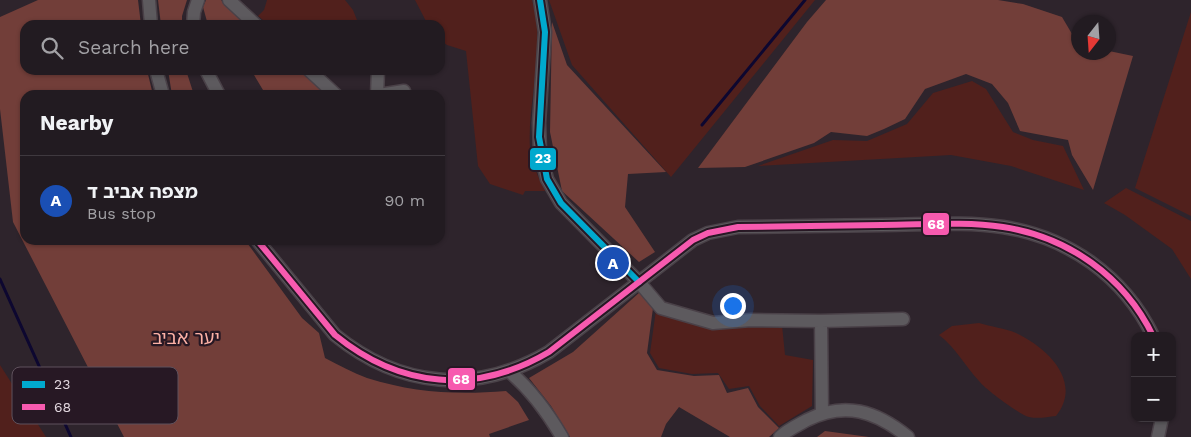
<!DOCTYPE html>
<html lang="en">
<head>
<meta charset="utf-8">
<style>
  body { margin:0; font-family:"Work Sans","Noto Sans Hebrew",sans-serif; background:#2a242a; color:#f1f3f6 }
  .controls { position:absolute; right:15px; bottom:15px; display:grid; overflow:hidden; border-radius:10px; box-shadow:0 1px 4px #0004 }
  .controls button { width:45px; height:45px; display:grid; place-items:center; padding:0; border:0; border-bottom:1px solid #3f393f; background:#221b21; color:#f1f3f6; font:25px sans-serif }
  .compass { position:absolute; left:1071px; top:15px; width:45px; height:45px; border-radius:50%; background:#221b21; box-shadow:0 1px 4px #0004; rotate:197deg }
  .you { position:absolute; left:732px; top:305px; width:18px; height:18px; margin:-12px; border:4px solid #fff; border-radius:50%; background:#1a73e8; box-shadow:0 0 0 8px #1a73e833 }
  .badge { display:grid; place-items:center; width:32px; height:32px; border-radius:50%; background:#2563eb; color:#fff; font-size:16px; font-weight:700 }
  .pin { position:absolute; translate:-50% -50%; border:2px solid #fff; box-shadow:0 1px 5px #0006 }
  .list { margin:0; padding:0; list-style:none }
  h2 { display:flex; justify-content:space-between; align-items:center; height:65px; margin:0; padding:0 20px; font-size:21px }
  h2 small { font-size:16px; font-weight:400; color:#a2a1a5 }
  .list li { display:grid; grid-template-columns:32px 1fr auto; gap:15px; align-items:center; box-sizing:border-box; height:90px; padding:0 20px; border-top:1px solid #3f393f }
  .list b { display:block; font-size:19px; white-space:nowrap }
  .list p { margin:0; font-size:16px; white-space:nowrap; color:#a2a1a5 }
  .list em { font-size:16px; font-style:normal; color:#a2a1a5 }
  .icon { flex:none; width:28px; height:28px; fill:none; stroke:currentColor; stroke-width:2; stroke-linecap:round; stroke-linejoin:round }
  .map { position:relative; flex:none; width:1191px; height:437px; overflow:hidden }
  .search { position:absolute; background:#221b21; box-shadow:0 1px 4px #0004; left:20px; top:20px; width:425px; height:55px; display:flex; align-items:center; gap:12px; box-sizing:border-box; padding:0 18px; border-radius:15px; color:#a2a1a5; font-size:19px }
  .panel { position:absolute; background:#221b21; box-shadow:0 1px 4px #0004; left:20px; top:90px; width:425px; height:155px; border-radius:15px }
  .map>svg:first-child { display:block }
</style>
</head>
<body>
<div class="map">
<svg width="1191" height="437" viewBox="0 0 1191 437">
  <rect width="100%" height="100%" fill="#2e242c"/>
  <path fill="#51201c" d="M267 0H345L353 10 359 25H269L258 16 264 10Z
    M415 0H532C547 49 527 99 530 148 531 163 539 178 545 191H525L523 195 490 184 478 166 466 51 447 45 440 40V25H428Z
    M549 0H815L671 177 572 65Z
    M1191 12V216L1135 188Z
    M972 81 986 89 1013 132 1033 140 1063 146 1084 190 1011 166 951 155 758 166 833 140 867 141 907 124 933 93Z
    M1126 188 1191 221V279L1172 249 1125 215 1104 203Z
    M656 310 782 325 785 355 813 360 812 406 779 426 760 406 749 386 729 389 718 373 692 374 659 368 650 353Z
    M979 323C991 327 1005 328 1016 333 1048 348 1083 382 1056 416 1047 417 1038 419 1029 417 1019 414 986 390 979 381 965 366 956 348 939 335L952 326Z
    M0 365 46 437H0Z"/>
  <path fill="#723e39" d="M38 0H138L141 25H25V70H147L153 95H25V240H245L302 318 319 333 325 358C339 365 353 373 367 378 415 393 457 395 506 391L518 402 529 420 489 434 490 437H124L13 222 0 109V17Z
    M158 0H187L182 16V25H161Z
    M206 0H221L249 25H208L203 7Z
    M826 0H998L1023 4 1062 17 1075 39 1078 41V52L1109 51 1133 56 1093 190 1072 155 1068 140 1020 131 1008 103 992 84 966 74 925 89 905 119 884 129 867 136 831 132 814 143 745 167 698 168 807 22Z
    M552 22 567 65 666 172 628 174 625 207 655 252 639 262 562 191 550 132Z
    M168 70H186L194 95H172Z
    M251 70H301L325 90 299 95H266Z
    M640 292 653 308 647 353 657 370 694 376 719 375 727 393 748 388 758 407 779 428 769 437H730L679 407 666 424 661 437H570L551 406 529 378 573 352Z
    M825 431 869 437H817Z"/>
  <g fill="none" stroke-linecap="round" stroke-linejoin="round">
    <path stroke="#0d0730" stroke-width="3" d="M702 125 805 0
      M0 279 71 437"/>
    <g stroke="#4a4148" stroke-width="15">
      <path id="minor" d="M149 0 151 25
        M229 0 256 25
        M540 0 545 32 539 123 540 152 547 179 561 203 639 282 661 308 713 323 751 320 821 321
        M193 25 194 12 198 0
        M156 70 163 95
        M206 70 219 95
        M309 70 336 95
        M377 95 378 70
        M379 95 404 91
        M257 240 335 335C400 388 476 395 549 352L693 240 708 233 738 227C786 226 834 226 882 225 922 225 963 221 1003 227 1068 237 1124 276 1153 336
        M510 372C531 390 548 413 562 437
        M822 414 821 321 903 319
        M780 437C787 430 798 425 807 420 845 401 876 411 908 437
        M1158 437 1162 418"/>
    </g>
    <use href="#minor" stroke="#5d5a5e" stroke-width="12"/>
    <g stroke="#271824" stroke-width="10">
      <path id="bus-1" d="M540 0 545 32 539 137 547 179 561 203 639 282"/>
    </g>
    <g stroke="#271824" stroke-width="10">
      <path id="bus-2" d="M257 240 335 335C400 388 476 395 549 352L693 240 708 233 738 227C786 226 834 226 882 225 922 225 963 221 1003 227 1068 237 1124 276 1153 336"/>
    </g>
    <use href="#bus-1" stroke="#00a9ce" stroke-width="6"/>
    <use href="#bus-2" stroke="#f75aaf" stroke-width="6"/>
  </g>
  <g text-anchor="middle" stroke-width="4.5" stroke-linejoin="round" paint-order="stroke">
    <g font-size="18" fill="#fdb1a6" stroke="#271824">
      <text x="186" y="344">יער אביב</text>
    </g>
  </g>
  <rect x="12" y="367" width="166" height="57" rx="8" fill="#271824" stroke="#5f515c" stroke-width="1"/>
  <rect x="22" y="381" width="23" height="7" fill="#00a9ce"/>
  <rect x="22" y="404" width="23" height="6" fill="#f75aaf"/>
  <g font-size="14" fill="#e1d6de">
    <text x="54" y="389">23</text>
    <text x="54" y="412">68</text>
  </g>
  <g stroke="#271824" stroke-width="2">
    <rect x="529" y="147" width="28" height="24" rx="5" fill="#00a9ce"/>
    <rect x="922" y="212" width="28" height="24" rx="5" fill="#f75aaf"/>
    <rect x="447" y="367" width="29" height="24" rx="5" fill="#f75aaf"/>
  </g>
  <g font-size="14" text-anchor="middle" font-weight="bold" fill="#fff">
    <text x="543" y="163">23</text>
    <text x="936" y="229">68</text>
    <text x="461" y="384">68</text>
  </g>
</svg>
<div class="controls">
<button>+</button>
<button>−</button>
</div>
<svg class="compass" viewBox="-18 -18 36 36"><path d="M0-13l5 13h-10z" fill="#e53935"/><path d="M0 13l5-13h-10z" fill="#a2a1a5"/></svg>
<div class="you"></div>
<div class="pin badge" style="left:613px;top:263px;background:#1a4fb4">A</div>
<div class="search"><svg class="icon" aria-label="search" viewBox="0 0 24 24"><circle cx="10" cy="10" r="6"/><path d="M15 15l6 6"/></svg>Search here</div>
<section class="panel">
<h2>Nearby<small></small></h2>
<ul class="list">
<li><span class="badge" style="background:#1a4fb4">A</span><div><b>מצפה אביב ד</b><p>Bus stop</p></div><em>90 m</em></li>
</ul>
</section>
</div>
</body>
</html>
